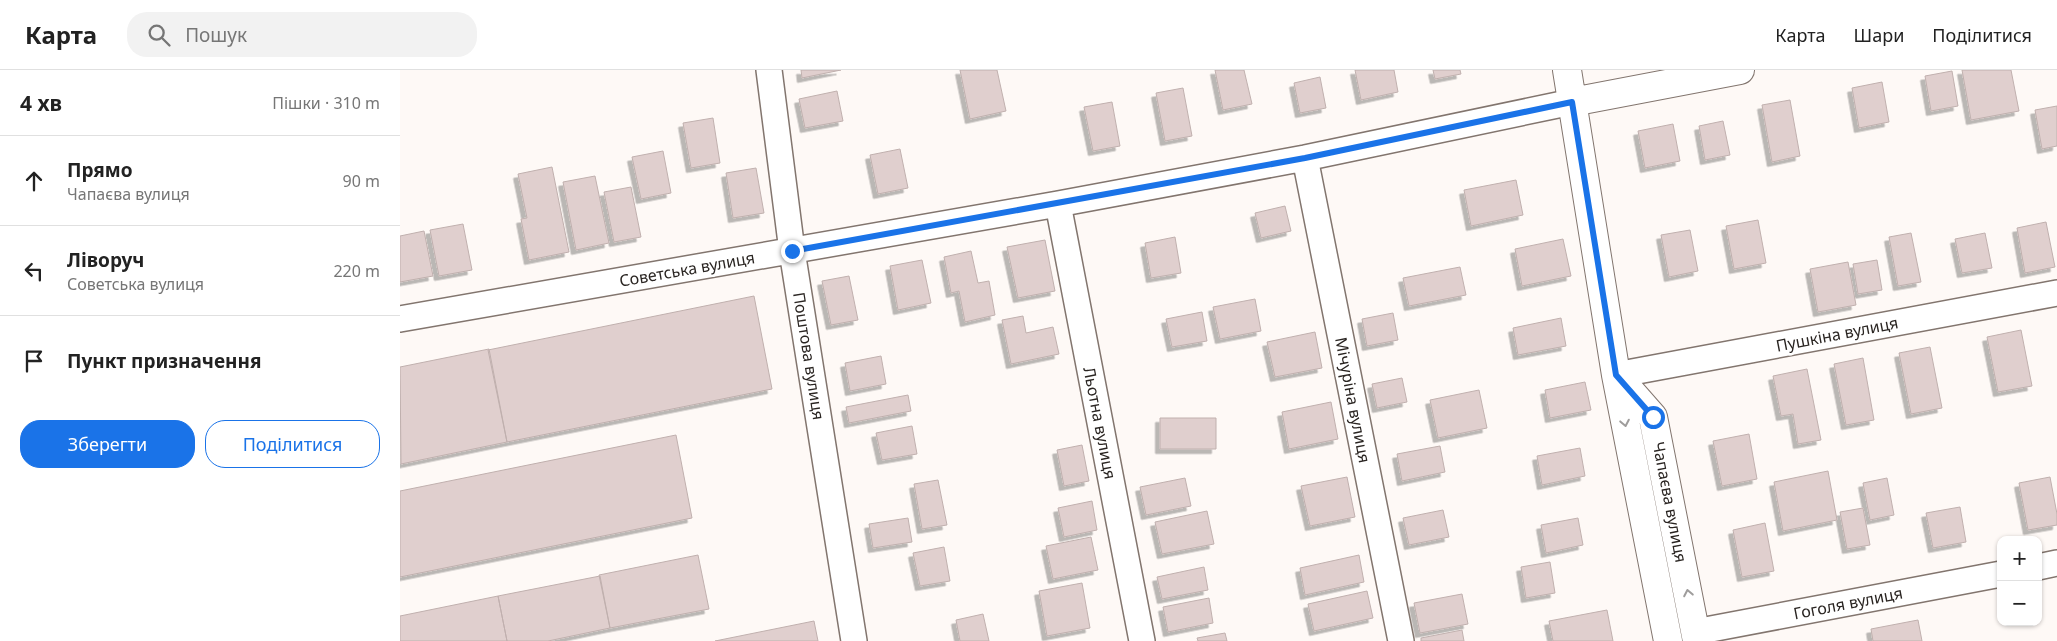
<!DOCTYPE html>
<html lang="uk">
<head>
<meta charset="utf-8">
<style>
  body { margin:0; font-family:"Noto Sans",sans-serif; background:#f2f2f2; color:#222 }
  .controls { position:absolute; right:15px; bottom:15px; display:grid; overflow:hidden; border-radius:10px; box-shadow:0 1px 4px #0004 }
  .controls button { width:45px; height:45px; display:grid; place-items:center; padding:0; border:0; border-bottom:1px solid #e0e0e0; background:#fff; color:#222; font:25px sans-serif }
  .stop { position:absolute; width:15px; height:15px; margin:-11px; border:4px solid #1a73e8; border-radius:50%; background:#fff }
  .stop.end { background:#1a73e8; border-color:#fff; box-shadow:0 1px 5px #0008 }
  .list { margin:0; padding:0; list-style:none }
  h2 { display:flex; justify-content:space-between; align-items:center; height:65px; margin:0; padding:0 20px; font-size:21px }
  h2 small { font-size:16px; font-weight:400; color:#767676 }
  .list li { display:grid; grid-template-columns:32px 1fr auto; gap:15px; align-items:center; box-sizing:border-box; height:90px; padding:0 20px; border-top:1px solid #e0e0e0 }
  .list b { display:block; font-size:19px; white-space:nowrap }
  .list p { margin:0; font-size:16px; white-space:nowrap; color:#767676 }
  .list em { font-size:16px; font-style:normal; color:#767676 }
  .actions { display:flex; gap:10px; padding:15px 20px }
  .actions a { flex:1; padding:11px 0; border:1px solid #1a73e8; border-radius:20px; text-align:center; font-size:18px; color:#1a73e8 }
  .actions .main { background:#1a73e8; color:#fff }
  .icon { flex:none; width:28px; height:28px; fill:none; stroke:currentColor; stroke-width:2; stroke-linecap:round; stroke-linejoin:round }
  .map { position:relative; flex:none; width:1657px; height:571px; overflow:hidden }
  header { display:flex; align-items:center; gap:30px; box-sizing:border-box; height:70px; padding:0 25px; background:#fff; border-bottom:1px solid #e0e0e0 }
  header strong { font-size:24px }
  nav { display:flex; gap:28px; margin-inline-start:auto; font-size:18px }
  .search { width:350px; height:45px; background:#f2f2f2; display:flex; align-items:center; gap:12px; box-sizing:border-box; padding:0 18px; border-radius:20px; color:#767676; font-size:19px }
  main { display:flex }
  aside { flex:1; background:#fff }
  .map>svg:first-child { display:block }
</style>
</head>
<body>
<header>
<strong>Карта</strong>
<div class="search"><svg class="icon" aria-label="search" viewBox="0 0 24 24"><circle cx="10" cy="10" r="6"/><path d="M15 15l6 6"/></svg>Пошук</div>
<nav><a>Карта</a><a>Шари</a><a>Поділитися</a></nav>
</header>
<main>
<aside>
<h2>4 хв<small>Пішки · 310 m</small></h2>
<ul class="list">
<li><svg class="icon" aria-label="ahead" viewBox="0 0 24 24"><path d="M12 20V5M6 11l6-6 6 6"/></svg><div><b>Прямо</b><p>Чапаєва вулиця</p></div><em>90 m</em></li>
<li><svg class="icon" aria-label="left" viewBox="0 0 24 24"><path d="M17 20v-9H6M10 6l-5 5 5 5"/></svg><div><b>Ліворуч</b><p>Советська вулиця</p></div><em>220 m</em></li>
<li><svg class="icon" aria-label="arrive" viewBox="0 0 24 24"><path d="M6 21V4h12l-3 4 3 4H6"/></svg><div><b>Пункт призначення</b></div></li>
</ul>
<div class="actions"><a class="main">Зберегти</a><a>Поділитися</a></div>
</aside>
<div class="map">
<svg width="1657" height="571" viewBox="0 0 1657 571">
  <defs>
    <filter id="shadow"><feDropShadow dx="-4.5" dy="4.5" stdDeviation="0" flood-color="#0004"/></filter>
  </defs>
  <rect width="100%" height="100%" fill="#fef9f6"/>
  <path fill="#e0cfce" stroke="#c0b0ae" filter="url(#shadow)" d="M401 0H441L402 8Z
    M560 0H597L606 41 570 49Z
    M815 0H844L852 34 823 40Z
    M955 0H994L998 22 961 30Z
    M1033 0H1060L1061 4 1035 9Z
    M1562 0H1611L1619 41 1571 50Z
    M1552 1 1558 36 1531 41 1525 6Z
    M920 7 926 38 900 43 894 13Z
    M1482 12 1489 52 1459 58 1452 18Z
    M783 18 792 66 765 71 756 23Z
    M437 21 443 51 405 58 399 29Z
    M1390 30 1400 86 1372 92 1362 35Z
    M712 32 720 76 693 81 684 37Z
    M1657 36V76L1642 79 1635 40Z
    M313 48 320 93 291 98 283 53Z
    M1323 51 1330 85 1305 90 1299 56Z
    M1273 54 1280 91 1245 98 1238 61Z
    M500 79 508 118 478 124 470 85Z
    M263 81 271 123 241 129 232 87Z
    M152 97 169 182 129 190 121 149 127 148 118 104Z
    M356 98 364 143 333 148 326 103Z
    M195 106 209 173 176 180 163 112Z
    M1116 110 1123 145 1071 156 1064 120Z
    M231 117 241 167 214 172 204 122Z
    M885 136 891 161 861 168 855 143Z
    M1358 150 1366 193 1334 199 1326 156Z
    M1646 152 1655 197 1625 203 1617 158Z
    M63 154 72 200 39 206 30 160Z
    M1290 160 1298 201 1269 207 1261 165Z
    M24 161 33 206 0 212V166Z
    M1511 163 1521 212 1498 216 1489 167Z
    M1585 163 1592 198 1562 203 1555 169Z
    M775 167 781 203 751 208 745 173Z
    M1163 169 1171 206 1122 216 1115 179Z
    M645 170 655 221 618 228 607 177Z
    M571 181 578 213 589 211 595 245 565 252 559 221 551 223 544 187Z
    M522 190 531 233 498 240 490 196Z
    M1477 190 1482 220 1458 224 1453 194Z
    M1448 192 1456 235 1418 242 1410 199Z
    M1060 197 1066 225 1009 236 1003 208Z
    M449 206 458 250 431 255 422 211Z
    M354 226 372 319 107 372 88 280Z
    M855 229 861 261 820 269 813 237Z
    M802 242 807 271 772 277 766 249Z
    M993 243 998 270 967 276 962 249Z
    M623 246 626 263 653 257 659 284 611 294 602 250Z
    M1161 248 1166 276 1118 285 1113 258Z
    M1621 260 1632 316 1598 322 1587 267Z
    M915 262 922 298 875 307 867 272Z
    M1530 277 1542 338 1511 344 1499 283Z
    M89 279 107 372 1 394 0 297Z
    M481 286 486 314 450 321 445 293Z
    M1463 288 1474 350 1446 355 1434 294Z
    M1407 299 1421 370 1398 374 1393 344 1381 346 1373 306Z
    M1002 308 1007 332 977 338 972 314Z
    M1185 312 1191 340 1150 348 1145 320Z
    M1079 320 1087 358 1038 368 1030 330Z
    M508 325 511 341 449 353 446 337Z
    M931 332 938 369 889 379 882 342Z
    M760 348H816V379H760Z
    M512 356 517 384 482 390 476 363Z
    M1349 364 1357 409 1322 416 1313 371Z
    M276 365 292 448 0 507V421Z
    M682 375 689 411 664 416 657 380Z
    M1040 376 1045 402 1002 411 997 384Z
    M1180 378 1185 406 1142 415 1137 386Z
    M1428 401 1437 450 1383 461 1374 412Z
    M947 407 955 447 910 456 901 416Z
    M1650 407 1657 444V455L1628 460 1619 413Z
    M785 408 791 436 746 445 740 417Z
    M1487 408 1494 445 1470 450 1463 413Z
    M538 410 547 455 522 459 514 414Z
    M692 431 697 460 664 467 658 438Z
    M1560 437 1566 472 1533 478 1526 443Z
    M1463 438 1470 475 1447 479 1440 442Z
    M1043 440 1049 467 1009 475 1003 448Z
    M807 441 814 474 762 484 755 452Z
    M508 448 512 472 473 478 469 454Z
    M1178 448 1183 475 1146 483 1141 455Z
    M1365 453 1374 501 1342 507 1333 460Z
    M691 467 698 500 653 509 646 476Z
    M544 477 550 511 520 516 513 483Z
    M298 485 309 539 210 558 199 505Z
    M959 485 964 512 905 525 900 498Z
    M1150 492 1155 523 1126 528 1121 497Z
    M804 497 808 520 762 529 757 507Z
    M200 506 210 558 148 571H107L98 526Z
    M682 513 690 558 647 566 639 521Z
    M967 521 973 548 914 561 908 534Z
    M1062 524 1068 554 1020 563 1014 533Z
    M98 526 107 571H0V546Z
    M809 528 813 553 768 562 763 537Z
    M1207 540 1213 571H1153L1149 551Z
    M583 544 589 571H560L556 550Z
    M1518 550 1522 571H1473L1471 559Z
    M414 551 418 571H315Z
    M1062 560 1064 571H1021V568Z
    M825 563 827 571H798L797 568Z"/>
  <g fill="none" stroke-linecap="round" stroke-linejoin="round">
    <g stroke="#82756e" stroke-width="28">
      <path id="street" d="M369 0 392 181 454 571
        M905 88 1001 571
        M658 134 742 571
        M0 249 658 134 905 88 1172 32
        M1216 305 1657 223
        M1638 497 1657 493
        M1295 562 1601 504"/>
    </g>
    <g stroke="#82756e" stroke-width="30">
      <path id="secondary" d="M1167 0 1216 305 1268 571
        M1172 32 1340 0
        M1217 306 1253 347 1297 571"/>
    </g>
    <use href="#street" stroke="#fff" stroke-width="25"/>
    <use href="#secondary" stroke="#fff" stroke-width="28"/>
  </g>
  <defs><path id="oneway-chevron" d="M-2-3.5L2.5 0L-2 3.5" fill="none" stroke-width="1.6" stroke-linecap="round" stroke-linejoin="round" transform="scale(1.25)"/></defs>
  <g stroke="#9f9d9c">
    <use href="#oneway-chevron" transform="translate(1225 353) rotate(79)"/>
    <use href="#oneway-chevron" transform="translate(1288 523) rotate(-101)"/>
  </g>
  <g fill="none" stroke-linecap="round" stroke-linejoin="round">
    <path stroke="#1a73e8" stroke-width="6" d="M392 181 905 88 1172 32 1216 305 1253 347"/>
  </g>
  <g text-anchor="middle" stroke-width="5" stroke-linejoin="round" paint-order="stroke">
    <g font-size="16" fill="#2a2522" stroke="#fff">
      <text transform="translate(287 199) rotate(-10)" y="6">Советська вулиця</text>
      <text transform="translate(1437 264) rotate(-11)" y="6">Пушкіна вулиця</text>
      <text transform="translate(409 286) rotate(81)" y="6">Поштова вулиця</text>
      <text transform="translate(953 330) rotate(79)" y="6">Мічуріна вулиця</text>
      <text transform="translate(700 353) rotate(79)" y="6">Льотна вулиця</text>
      <text transform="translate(1270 432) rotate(79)" y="6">Чапаєва вулиця</text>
      <text transform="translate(1448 533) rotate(-11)" y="6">Гоголя вулиця</text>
    </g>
  </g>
</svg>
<div class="controls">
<button>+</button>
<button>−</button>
</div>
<div class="stop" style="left:1253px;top:347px"></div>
<div class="stop end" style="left:392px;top:181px"></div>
</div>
</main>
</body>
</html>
